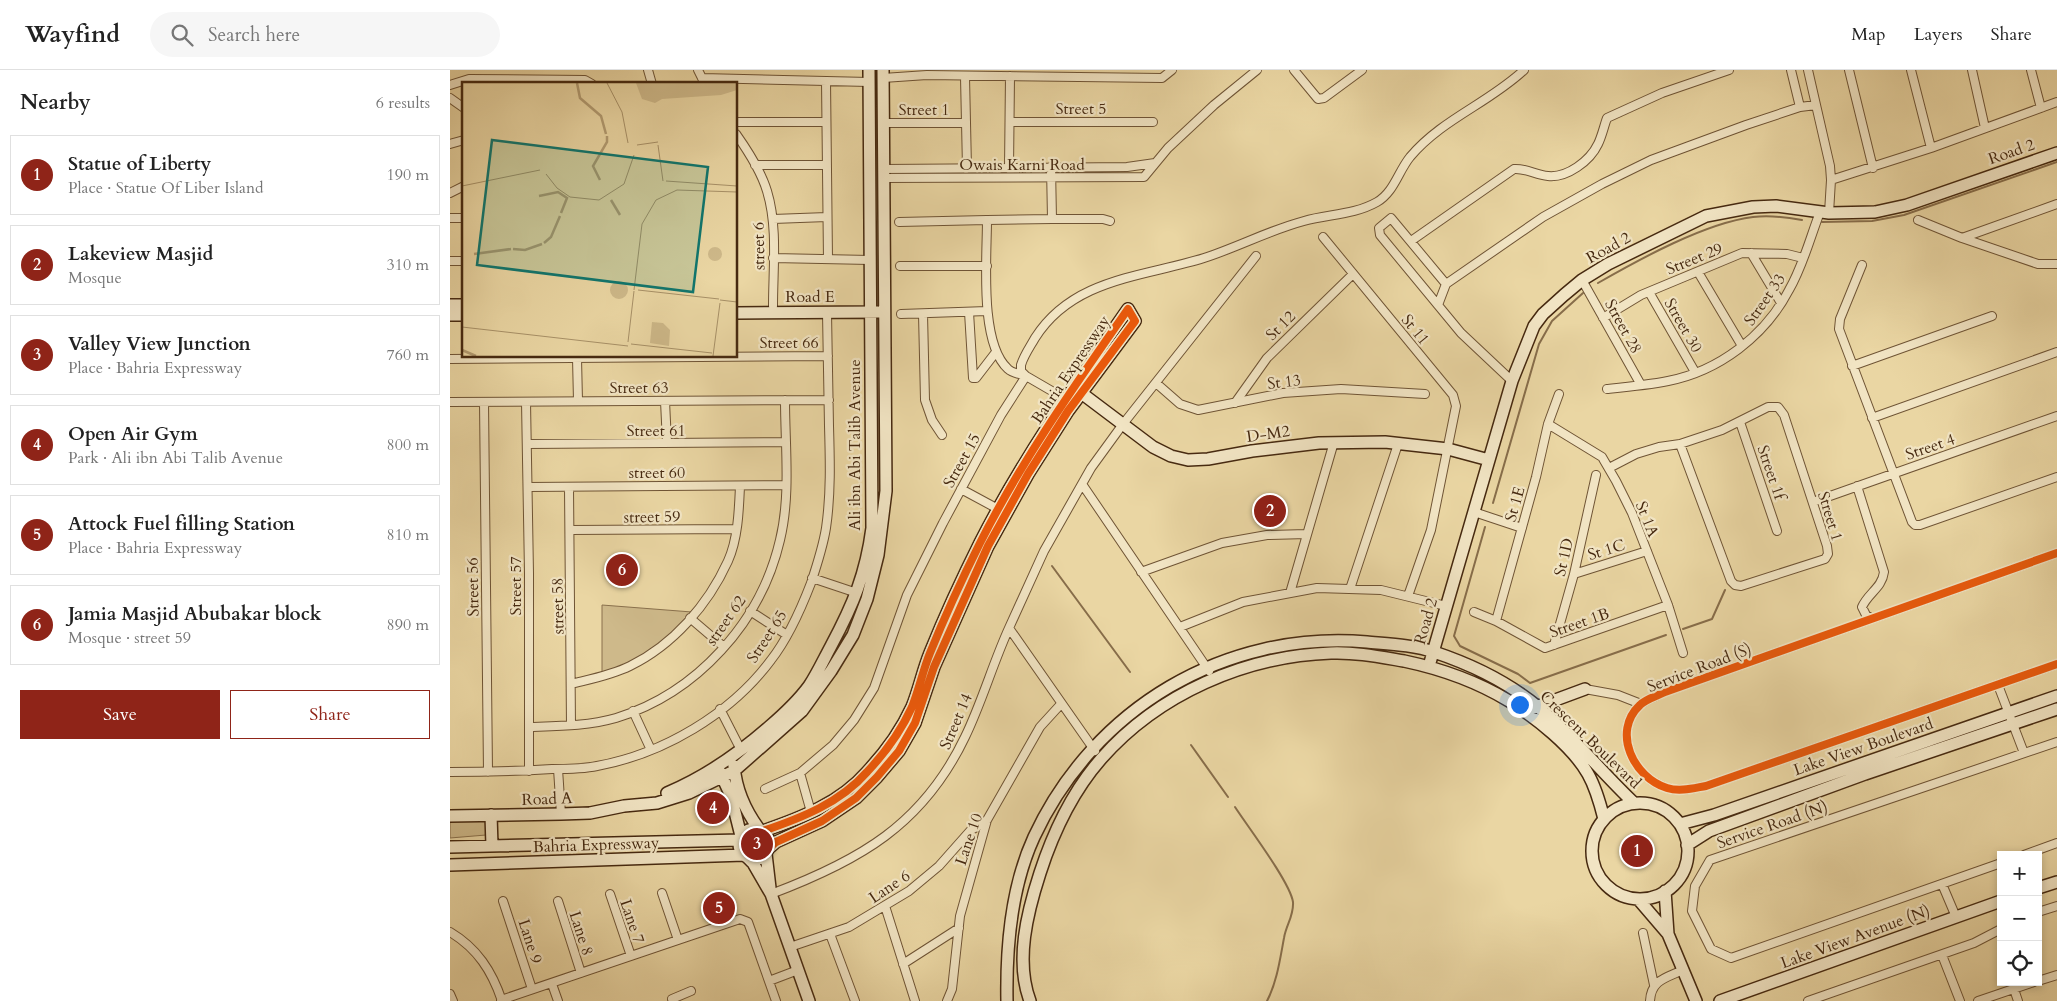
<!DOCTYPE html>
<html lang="en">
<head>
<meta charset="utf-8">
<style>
  body { margin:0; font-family:Cardo,serif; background:#f6f6f6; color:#222 }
  .controls { position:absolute; right:15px; bottom:15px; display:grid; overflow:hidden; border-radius:0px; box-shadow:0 2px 8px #0003 }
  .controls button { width:45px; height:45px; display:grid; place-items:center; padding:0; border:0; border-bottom:1px solid #e0e0e0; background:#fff; color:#222; font:25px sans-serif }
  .you { position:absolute; left:1069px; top:634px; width:18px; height:18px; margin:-12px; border:4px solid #fff; border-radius:50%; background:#1a73e8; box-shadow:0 0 0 8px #1a73e833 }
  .badge { display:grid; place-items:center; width:32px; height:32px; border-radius:50%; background:#8f2418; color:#fff; font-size:16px; font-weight:700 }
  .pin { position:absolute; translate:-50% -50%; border:2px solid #fff; box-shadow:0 1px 5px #0006 }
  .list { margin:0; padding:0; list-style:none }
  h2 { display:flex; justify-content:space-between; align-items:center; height:65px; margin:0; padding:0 20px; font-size:21px }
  h2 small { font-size:16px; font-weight:400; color:#767676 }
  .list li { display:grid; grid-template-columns:32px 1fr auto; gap:15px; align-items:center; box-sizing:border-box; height:80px; margin:0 10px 10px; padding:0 10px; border:1px solid #e0e0e0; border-radius:0px }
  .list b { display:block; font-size:19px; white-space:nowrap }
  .list p { margin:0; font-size:16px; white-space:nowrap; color:#767676 }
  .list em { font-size:16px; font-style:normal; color:#767676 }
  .actions { display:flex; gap:10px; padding:15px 20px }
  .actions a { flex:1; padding:11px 0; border:1px solid #8f2418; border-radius:0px; text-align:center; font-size:18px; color:#8f2418 }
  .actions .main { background:#8f2418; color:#fff }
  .icon { flex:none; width:28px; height:28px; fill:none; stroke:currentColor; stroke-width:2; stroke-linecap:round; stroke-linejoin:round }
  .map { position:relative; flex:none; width:1607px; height:931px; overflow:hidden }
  header { display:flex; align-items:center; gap:30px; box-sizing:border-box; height:70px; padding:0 25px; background:#fff; border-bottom:1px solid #e0e0e0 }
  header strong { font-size:24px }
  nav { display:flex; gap:28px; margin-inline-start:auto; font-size:18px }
  .search { width:350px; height:45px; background:#f6f6f6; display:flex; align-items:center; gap:12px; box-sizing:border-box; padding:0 18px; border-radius:28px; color:#767676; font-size:19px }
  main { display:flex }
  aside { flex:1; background:#fff }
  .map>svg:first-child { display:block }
</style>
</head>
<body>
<header>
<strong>Wayfind</strong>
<div class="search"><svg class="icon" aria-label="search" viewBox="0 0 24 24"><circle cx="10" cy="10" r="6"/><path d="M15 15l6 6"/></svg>Search here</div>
<nav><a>Map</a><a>Layers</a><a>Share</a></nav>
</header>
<main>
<aside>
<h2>Nearby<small>6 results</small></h2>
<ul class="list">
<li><span class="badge">1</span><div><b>Statue of Liberty</b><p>Place · Statue Of Liber Island</p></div><em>190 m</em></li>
<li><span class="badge">2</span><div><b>Lakeview Masjid</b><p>Mosque</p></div><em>310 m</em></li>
<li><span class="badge">3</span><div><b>Valley View Junction</b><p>Place · Bahria Expressway</p></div><em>760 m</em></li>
<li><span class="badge">4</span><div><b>Open Air Gym</b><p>Park · Ali ibn Abi Talib Avenue</p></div><em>800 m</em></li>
<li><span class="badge">5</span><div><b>Attock Fuel filling Station</b><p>Place · Bahria Expressway</p></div><em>810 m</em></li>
<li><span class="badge">6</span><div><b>Jamia Masjid Abubakar block</b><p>Mosque · street 59</p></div><em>890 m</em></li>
</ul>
<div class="actions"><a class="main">Save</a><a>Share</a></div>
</aside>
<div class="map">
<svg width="1607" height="931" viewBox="0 0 1607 931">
  <rect width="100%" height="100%" fill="#ead6a3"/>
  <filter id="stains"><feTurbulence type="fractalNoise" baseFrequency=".004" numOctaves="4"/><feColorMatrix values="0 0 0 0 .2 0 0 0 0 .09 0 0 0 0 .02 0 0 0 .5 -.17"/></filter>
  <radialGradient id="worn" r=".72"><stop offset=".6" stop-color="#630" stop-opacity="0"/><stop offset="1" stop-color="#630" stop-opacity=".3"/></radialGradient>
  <path fill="#ceb98a" stroke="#8a714d" d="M152 535 242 542 230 560 176 598 152 603Z
    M0 748H36V765L0 768Z"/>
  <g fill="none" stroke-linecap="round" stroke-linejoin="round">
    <path stroke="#876d4a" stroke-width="2" d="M1372 152 1422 151 1454 145 1607 92
      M1148 213C1190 189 1255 153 1303 147 1320 145 1336 147 1352 150
      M1043 433 1089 274 1102 251 1133 223
      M1035 457 1004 566 1010 576 1068 604 1080 613 1216 565
      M602 496 680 602
      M1233 559 1262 549 1275 520
      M741 675 778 727
      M785 737C798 757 840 812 843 832 844 846 836 855 834 868 830 889 827 912 817 931"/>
    <g stroke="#6f5435" stroke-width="10">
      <path id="street" d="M198 0 202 14
        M248 0 255 14
        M844 0 868 29 874 28 912 0
        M1341 0 1350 37
        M1358 0 1380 96 1381 110 1379 143
        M1399 0 1423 98
        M1461 0 1481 78
        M1522 0 1535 58
        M1581 0 1591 38
        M515 7 517 98
        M252 8 419 12
        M433 8 477 5 712 8 722 0
        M376 11 378 189
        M0 15 19 9 135 10 142 14
        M0 28 14 38
        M286 52H376
        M560 52H703
        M433 53H516
        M286 64C298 81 311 101 317 121 328 157 323 198 323 236
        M0 74 14 70
        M305 95H377
        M559 98 560 6
        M433 99 677 97 705 93
        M433 108 694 107 718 78 764 35 807 0
        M1381 110 1481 78 1607 32
        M0 123 14 116
        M0 148H14
        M323 149 377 147
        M602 149H653L660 151
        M1468 150 1512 168 1588 194H1607
        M449 152 537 150
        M873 167 1003 325 1006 336 981 460 958 526
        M1512 168 1607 134
        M961 171 1064 99C1076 98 1086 105 1098 106 1117 108 1140 91 1148 74 1152 66 1154 56 1157 48L1212 23 1279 0
        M1301 183 1331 233
        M323 188 420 190
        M0 191H14
        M1412 195 1390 249 1389 259 1462 452 1465 455H1470L1607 407
        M450 196H537
        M1248 202 1292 276
        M1132 210 1191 315
        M996 214 941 148 929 158 930 165 1011 263 1062 311
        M1199 222 1245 302
        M988 235 996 214 1093 147 1152 114 1201 90 1296 55 1350 37 1366 35
        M519 242 523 308H526L546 282
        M451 244 537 241
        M473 244 475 330 482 350 492 365
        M1153 248 1191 225 1292 183 1337 184 1353 188
        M127 288 128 331
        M0 289 378 286
        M1402 296 1542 246
        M706 313 730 334 748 340 833 323 891 319 975 324
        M1157 319C1177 317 1198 315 1218 311 1269 301 1315 266 1339 220 1353 196 1360 168 1370 142
        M215 331 217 373
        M619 331 576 306 571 301V295C574 285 580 277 585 268 623 208 693 207 754 188 788 177 820 160 854 151 879 144 904 145 927 132 944 122 948 102 960 87 992 49 1039 33 1074 0
        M0 332 379 330
        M34 332 38 702
        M76 332 79 503V701
        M785 333 817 288 903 204
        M1422 348 1607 282
        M1290 352 1327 461
        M1098 354 1152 387 1166 411 1182 443 1218 535 1233 583
        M77 374 335 372
        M1159 398 1186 384 1209 377 1230 374 1272 360 1318 337H1328L1334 345 1377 476 1378 484 1375 489 1291 516 1285 515 1281 511 1230 374
        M632 414 759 601
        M1407 416 1434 502C1432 518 1418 523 1412 537L1416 545 1421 548
        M78 417 336 415
        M119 417 121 655
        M511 419 548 439
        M1363 432 1607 346
        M1024 442 1072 458
        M120 460 286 459
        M1607 483 1215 622C1207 626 1196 629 1190 635 1161 662 1184 708 1217 718 1230 722 1244 718 1256 716L1607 594
        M691 502 772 473 817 465 857 464
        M1124 504 1197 481
        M362 508 407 523
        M900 519 948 374
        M840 523 884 372
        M300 541 337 565
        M1024 542 1046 551 1095 578 1218 535
        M240 548 274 577
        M1046 551 1086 407 1098 354 1109 324
        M730 557 793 532 867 518 931 520 996 536
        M559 558 594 481 641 398 673 354 806 186
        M1104 575 1124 504 1146 405
        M121 614C141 609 162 605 180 596 223 575 258 535 278 491 288 469 289 440 290 416
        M1548 615 1574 683
        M1135 619 1168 625 1191 634
        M270 639 291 680
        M183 641 201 680
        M79 657C108 656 138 656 166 648 247 623 311 552 330 470 341 425 335 376 335 330
        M108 699 111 744
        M0 702C34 702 68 701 102 699 117 699 133 699 147 696 213 684 281 644 321 590 339 567 351 539 361 513 367 495 373 477 376 458 381 424 380 390 379 356 378 318 378 280 377 243
        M350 703 361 742
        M315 719 350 703 383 675 404 650 424 618 457 525 493 453 551 345 576 306C570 304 562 303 558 299 529 273 537 187 537 150L602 149 601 97
        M1574 785 1607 773
        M1551 793 1281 888 1261 879 1242 841 1245 816 1260 790 1607 672
        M1492 814 1506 847
        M212 823 228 870
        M160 824 181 886
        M321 824C409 791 473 755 515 667 532 632 543 593 559 558L645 681
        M53 831 82 919
        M108 831 131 903
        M435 836 465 931
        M1588 842 1607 836
        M0 862C27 878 42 901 52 931
        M1193 863 1204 915
        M380 864 405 931
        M340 877 399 857 459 821 489 796 520 761 537 750
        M1492 885 1510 931
        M453 894 509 858
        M319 911 348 900
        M1588 911 1607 905
        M102 914 108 931
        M1564 919 1568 931
        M0 924 3 931
        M222 929 241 921
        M51 930 290 849 298 852 326 931
        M497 931 502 919 510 846 537 750 590 657 611 634
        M1200 931C1201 910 1216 908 1233 900
        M1358 931 1524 873 1551 859
        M1528 931 1584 912"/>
    </g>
    <g stroke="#462910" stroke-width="14">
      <path id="secondary" d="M0 235H14
        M286 243 428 242
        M0 245H14
        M626 319 703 377 721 386 738 390 758 389 802 381 869 373 935 372 998 379 1039 390
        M979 596 1062 311 1084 256 1093 244 1114 225 1132 210 1158 194 1256 146 1303 137 1326 136 1379 143 1425 142 1457 135 1607 83
        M1081 639 1135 619
        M284 696C286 720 295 740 309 759
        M270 702 281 726 291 766
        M217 723C255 707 287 685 319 657 333 645 348 631 359 616 367 604 374 589 381 576 403 535 416 504 422 458L419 0
        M1142 781a48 48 0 1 1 96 0a48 48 0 1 1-96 0Z
        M41 745 42 776
        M0 746 111 744 140 743 174 736 207 733 239 723 284 701 352 641 381 601 403 565 417 529 428 485 436 421 433 0
        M1230 754 1264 745 1607 626
        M289 774a15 15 0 1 1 30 0a15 15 0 1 1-30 0Z
        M313 761C351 748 390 733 417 702 435 683 451 661 462 637 469 620 473 600 480 583 495 546 512 509 530 473 572 390 625 315 678 239L685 251 618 341 578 404 538 476 484 597 465 653 449 681 427 707 406 728 372 751 326 772 319 778
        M1237 775 1259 761 1415 704 1607 639
        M0 777 290 770
        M316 784 320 818
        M298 788 303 793 321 824 359 931
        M0 795 294 785
        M1588 818 1607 812
        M1215 821 1218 864
        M1188 829 1218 864 1246 931
        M557 931C556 876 561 817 584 767 644 638 775 560 917 572 939 574 964 575 984 582 1020 594 1059 613 1088 637 1123 666 1151 702 1184 733
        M580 931C565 891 577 843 590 803 603 763 623 721 651 689 708 624 795 586 881 583 905 582 930 587 954 591 992 599 1026 611 1059 631 1086 648 1122 676 1138 704 1146 718 1150 733 1154 749
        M1270 931 1551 831"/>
    </g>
    <use href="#street" stroke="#f1e4c3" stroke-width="8"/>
    <use href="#secondary" stroke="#f1e4c3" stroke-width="11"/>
    <g stroke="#f1e4c3" stroke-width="11">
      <path id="cycleway" d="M1607 483 1215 622C1207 626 1196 629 1190 635 1161 662 1184 708 1217 718 1230 722 1244 718 1256 716L1607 594
        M313 761C351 748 390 733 417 702 435 683 451 661 462 637 469 620 473 600 480 583 495 546 512 509 530 473 572 390 625 315 678 239L685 251 618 341 578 404 538 476 484 597 465 653 449 681 427 707 406 728 372 751 326 772 319 778"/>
    </g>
    <use href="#cycleway" stroke="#e8590c" stroke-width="8"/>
  </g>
  <g text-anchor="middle" stroke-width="4.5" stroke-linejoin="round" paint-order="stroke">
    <g font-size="16" fill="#462910" stroke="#f1e4c3">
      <text x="631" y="44">Street 5</text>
      <text x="474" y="45">Street 1</text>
      <text transform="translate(1561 81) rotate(-19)" y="6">Road 2</text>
      <text x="572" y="100">Owais Karni Road</text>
      <text transform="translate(308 176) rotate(-91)" y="6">street 6</text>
      <text transform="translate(1158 177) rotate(-29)" y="6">Road 2</text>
      <text transform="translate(1244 188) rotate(-22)" y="6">Street 29</text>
      <text x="360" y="232">Road E</text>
      <text transform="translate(1314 229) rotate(-55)" y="6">Street 33</text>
      <text transform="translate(830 255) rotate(-45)" y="6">St 12</text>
      <text transform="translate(1234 255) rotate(60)" y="6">Street 30</text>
      <text transform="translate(1174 256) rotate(61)" y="6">Street 28</text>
      <text transform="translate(966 259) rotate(51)" y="6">St 11</text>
      <text x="339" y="278">Street 66</text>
      <text transform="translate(620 299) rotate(-56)" y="6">Bahria Expressway</text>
      <text transform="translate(834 311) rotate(-7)" y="6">St 13</text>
      <text x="189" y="323">Street 63</text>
      <text x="206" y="366">Street 61</text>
      <text transform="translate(818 363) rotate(-8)" y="6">D-M2</text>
      <text transform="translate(404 375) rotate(-90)" y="6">Ali ibn Abi Talib Avenue</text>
      <text transform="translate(1480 376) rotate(-19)" y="6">Street 4</text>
      <text transform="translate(511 390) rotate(-61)" y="6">Street 15</text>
      <text x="207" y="408">street 60</text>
      <text transform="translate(1322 402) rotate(71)" y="6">Street 1f</text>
      <text transform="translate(1064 434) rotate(-74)" y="6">St 1E</text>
      <text transform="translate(202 446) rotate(-1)" y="6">street 59</text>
      <text transform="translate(1381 446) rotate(73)" y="6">Street 1</text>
      <text transform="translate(1198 449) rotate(68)" y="6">St 1A</text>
      <text transform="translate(1156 479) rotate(-17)" y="6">St 1C</text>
      <text transform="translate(1113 487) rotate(-77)" y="6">St 1D</text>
      <text transform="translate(65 516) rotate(-90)" y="6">Street 57</text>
      <text transform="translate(22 517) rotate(-91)" y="6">Street 56</text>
      <text transform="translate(107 536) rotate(-91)" y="6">street 58</text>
      <text transform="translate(275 550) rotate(-55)" y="6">street 62</text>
      <text transform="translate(975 551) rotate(-74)" y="6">Road 2</text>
      <text transform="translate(1129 552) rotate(-19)" y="6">Street 1B</text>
      <text transform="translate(316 566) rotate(-57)" y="6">Street 65</text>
      <text transform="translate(1249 597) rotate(-21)" y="6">Service Road (S)</text>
      <text transform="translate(505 651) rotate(-67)" y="6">Street 14</text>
      <text transform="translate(1141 669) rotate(44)" y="6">Crescent Boulevard</text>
      <text transform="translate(1413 676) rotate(-19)" y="6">Lake View Boulevard</text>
      <text transform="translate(97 728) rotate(-2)" y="6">Road A</text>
      <text transform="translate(1322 754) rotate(-19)" y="6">Service Road (N)</text>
      <text transform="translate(518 769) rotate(-71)" y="6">Lane 10</text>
      <text transform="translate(146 774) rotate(-2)" y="6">Bahria Expressway</text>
      <text transform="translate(439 816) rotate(-34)" y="6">Lane 6</text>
      <text transform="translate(183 851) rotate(71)" y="6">Lane 7</text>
      <text transform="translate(132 863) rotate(72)" y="6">Lane 8</text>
      <text transform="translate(1405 866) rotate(-20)" y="6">Lake View Avenue (N)</text>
      <text transform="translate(81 871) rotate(72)" y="6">Lane 9</text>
    </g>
  </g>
  <g transform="translate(12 12)">
    <rect width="275" height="275" fill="#ead6a3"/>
    <path d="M174 1H275V8L259 13 200 17 193 21 180 17ZM246 172a7 7 0 1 1 14 0a7 7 0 1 1-14 0ZM148 208a9 9 0 1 1 18 0a9 9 0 1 1-18 0ZM190 240 201 241 208 248 207 264 188 261Z" fill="#ceb98a"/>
    <path fill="none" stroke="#b29b71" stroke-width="2.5" d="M115 1 118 16 139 34 144 52M138 98 131 84 145 60V54M77 114 96 110 105 116 99 131M149 118 158 133M82 161 89 155 98 134M51 167 63 168 80 162M12 172 49 167M0 268 14 274"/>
    <path fill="none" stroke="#a89168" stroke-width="1" d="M145 1 160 30 166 61M175 63 196 60M196 63 201 99M84 92 95 106 108 115 137 118 162 102 172 73M204 99 275 104M0 104 78 88M172 208 180 142 194 118 215 108 275 110M176 208 257 217M258 218 275 220M0 245 166 264M166 260 172 209M169 262 250 271M251 274 258 221"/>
    <path fill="#0f766e" fill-opacity="0.15" stroke="#0f766e" stroke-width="2.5" d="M30 58 246 85 231 210 15 183Z"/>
    <rect width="275" height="275" fill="none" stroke="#462910" stroke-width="2.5"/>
  </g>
  <rect width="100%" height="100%" filter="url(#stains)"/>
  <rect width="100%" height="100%" fill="url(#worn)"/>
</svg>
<div class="controls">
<button>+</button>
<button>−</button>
<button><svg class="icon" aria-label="locate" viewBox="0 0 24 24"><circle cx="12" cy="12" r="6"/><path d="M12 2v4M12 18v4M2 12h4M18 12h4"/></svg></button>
</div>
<div class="you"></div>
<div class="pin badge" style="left:1187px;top:781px">1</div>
<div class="pin badge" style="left:820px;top:441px">2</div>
<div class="pin badge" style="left:307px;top:774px">3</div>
<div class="pin badge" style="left:263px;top:738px">4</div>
<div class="pin badge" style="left:269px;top:838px">5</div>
<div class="pin badge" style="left:172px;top:500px">6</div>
</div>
</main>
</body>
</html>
